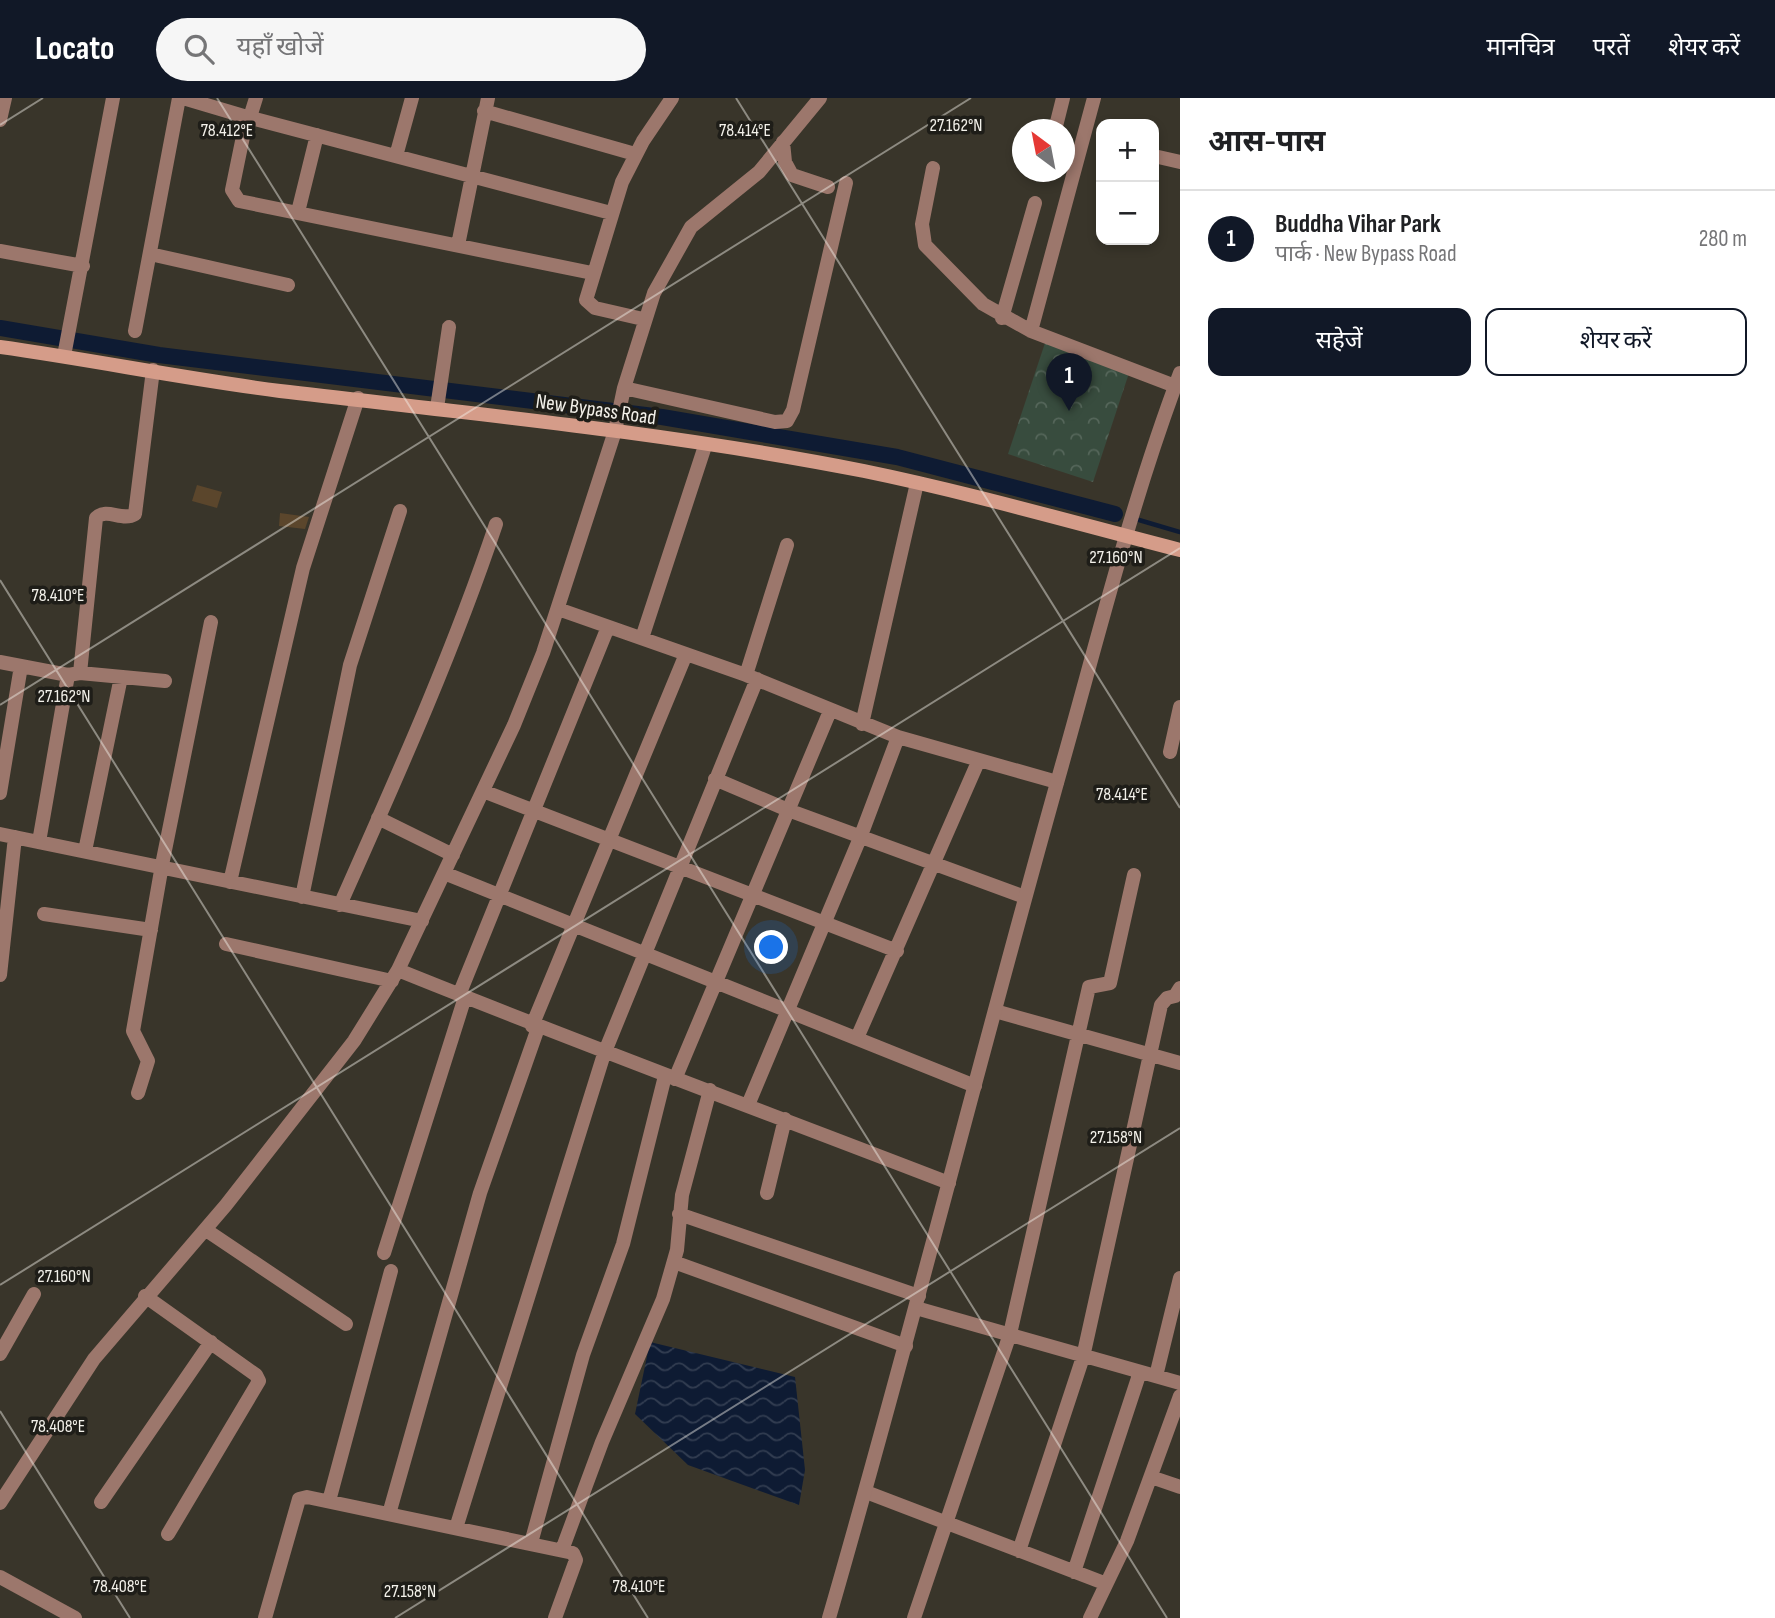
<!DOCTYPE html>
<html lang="hi">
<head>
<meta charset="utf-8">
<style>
  body { margin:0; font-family:"Sofia Sans Condensed","Noto Sans Devanagari",sans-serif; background:#f6f6f6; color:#202124 }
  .controls { position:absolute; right:21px; top:21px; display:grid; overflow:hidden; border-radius:14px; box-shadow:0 4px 10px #0003 }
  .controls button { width:63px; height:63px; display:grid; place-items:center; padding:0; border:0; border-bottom:2px solid #e0e0e0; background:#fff; color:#202124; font:35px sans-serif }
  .compass { position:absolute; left:1012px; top:21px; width:63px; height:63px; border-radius:50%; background:#fff; box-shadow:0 4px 10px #0003; rotate:328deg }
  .you { position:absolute; left:772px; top:850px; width:24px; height:24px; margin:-18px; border:5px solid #fff; border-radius:50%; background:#1a73e8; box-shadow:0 0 0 10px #1a73e833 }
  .badge { display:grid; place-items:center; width:46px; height:46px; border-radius:50%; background:#111827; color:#fff; font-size:23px; font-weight:700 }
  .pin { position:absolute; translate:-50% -58px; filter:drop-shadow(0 2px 4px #0008) }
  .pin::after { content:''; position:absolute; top:37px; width:24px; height:21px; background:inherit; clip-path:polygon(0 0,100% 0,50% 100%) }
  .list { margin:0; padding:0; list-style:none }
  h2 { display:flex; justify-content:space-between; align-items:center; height:91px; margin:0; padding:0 28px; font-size:30px }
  h2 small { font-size:23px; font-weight:400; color:#757577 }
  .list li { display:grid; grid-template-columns:46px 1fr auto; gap:21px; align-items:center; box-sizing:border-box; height:98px; padding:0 28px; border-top:2px solid #e0e0e0 }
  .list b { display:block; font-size:26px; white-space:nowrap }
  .list p { margin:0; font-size:23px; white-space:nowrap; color:#757577 }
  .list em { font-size:23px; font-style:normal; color:#757577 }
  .actions { display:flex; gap:14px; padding:21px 28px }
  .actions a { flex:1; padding:16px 0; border:2px solid #111827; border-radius:14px; text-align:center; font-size:24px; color:#111827 }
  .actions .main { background:#111827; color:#fff }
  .icon { flex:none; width:38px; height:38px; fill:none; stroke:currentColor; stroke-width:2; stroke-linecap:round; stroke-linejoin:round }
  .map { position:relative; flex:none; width:1180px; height:1520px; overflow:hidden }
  header { display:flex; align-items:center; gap:42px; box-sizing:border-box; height:98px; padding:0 35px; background:#111827; color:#fff }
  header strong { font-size:33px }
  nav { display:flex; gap:38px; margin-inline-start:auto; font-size:24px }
  .search { width:490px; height:63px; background:#f6f6f6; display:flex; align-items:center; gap:18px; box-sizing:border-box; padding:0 24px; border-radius:38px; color:#757577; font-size:26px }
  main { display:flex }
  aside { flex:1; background:#fff }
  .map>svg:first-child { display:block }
</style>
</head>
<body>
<header>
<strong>Locato</strong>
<div class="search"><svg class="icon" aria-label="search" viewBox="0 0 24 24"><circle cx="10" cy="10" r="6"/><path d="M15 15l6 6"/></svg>यहाँ खोजें</div>
<nav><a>मानचित्र</a><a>परतें</a><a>शेयर करें</a></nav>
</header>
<main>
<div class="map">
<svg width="1180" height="1520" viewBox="0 0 1180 1520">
  <defs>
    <pattern id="park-crowns" width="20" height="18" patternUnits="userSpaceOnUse" patternTransform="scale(1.75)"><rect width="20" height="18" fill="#384c3e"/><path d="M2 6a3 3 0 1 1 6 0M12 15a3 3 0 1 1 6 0" fill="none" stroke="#55665a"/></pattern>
    <pattern id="water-waves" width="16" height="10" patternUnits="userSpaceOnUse" patternTransform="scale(1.75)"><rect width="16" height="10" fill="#0e1b33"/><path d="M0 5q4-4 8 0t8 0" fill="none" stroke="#323d51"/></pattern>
  </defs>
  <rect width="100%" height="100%" fill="#39352a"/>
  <path fill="url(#park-crowns)" d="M1046 242 1131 269 1093 384 1008 356Z"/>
  <path fill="url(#water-waves)" d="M650 1244 795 1279 805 1372 799 1407 688 1367 635 1316Z"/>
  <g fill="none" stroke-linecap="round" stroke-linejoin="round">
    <path stroke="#0e1b33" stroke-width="4.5" d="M1139 422 1180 434"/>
    <path stroke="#0e1b33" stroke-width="16" d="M0 230 159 257 662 319 897 359 1115 416"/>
  </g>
  <path fill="#5b462c" d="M197 387 222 394 217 410 192 403Z
    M280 415 309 419 305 431 279 428Z"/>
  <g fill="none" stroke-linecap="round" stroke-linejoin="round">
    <path stroke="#9c776c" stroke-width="14" d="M183 0 247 19 251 16 256 0
      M484 13 635 56
      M0 22 5 0
      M1056 28 1063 0
      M783 44 785 64 792 77 828 89
      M396 58 412 0
      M1154 58 1180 64
      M933 70 922 126 925 147 983 206 1031 233 1175 288
      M298 114 317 37
      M458 147 488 0
      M0 153 83 168
      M150 156 288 187
      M592 175 239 103 232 92 247 19 611 115
      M1002 220 1035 105
      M643 221 595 210 586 202 622 84 643 43 672 0
      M135 233 179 0
      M1031 233 1094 0
      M64 258 113 0
      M624 290 775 324 787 323 793 312 846 85
      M437 310 449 229
      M558 511 746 577 898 639 1057 684
      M642 540 705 348
      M0 564 68 577 80 575 96 420C107 409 122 424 135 416L153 272
      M80 575 165 583
      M746 577 787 447
      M862 626 917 385
      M1170 654 1180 609
      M715 681 788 712 1025 799
      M483 693 897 853
      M0 695 21 568
      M378 720 453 757
      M0 736 422 823
      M39 744 68 577
      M85 753 121 579
      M444 775 975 988
      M230 784 303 470 358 300
      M302 799 350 567 400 413
      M340 807C396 681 452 557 496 426
      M44 816 151 832
      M226 846 392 883
      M398 872C581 946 765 1014 949 1085
      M0 877 15 739
      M459 897 608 529
      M995 913 1180 965
      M532 928 686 556
      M857 940 978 664
      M675 981 830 613
      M138 995 148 963 133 933 162 767 211 524
      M748 1007 860 740 898 639
      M767 1095 785 1021
      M679 1116 919 1198
      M206 1132 346 1226
      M384 1155 465 899
      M674 1164 906 1248
      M145 1198 256 1277 259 1283 168 1436
      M916 1210 1180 1285
      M0 1256 34 1196
      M1156 1278 1180 1180
      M1151 1379 1180 1389
      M866 1394 1104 1485
      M329 1403 391 1173
      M101 1404 211 1244
      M0 1405 94 1261 226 1107 354 943 398 872 514 627 543 555 615 333 624 290 654 195 691 129 759 74 820 0
      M389 1416 480 1095 538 930
      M456 1430 604 956 757 581
      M531 1445 583 1257 623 1146 665 978
      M562 1452 602 1344 663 1201 677 1152 682 1097 710 992
      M1019 1453 1083 1259 1161 907 1167 900 1175 898 1180 890
      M1074 1474 1140 1274
      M0 1479 75 1520
      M265 1520 299 1401 307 1399 573 1455 576 1462 555 1520
      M914 1520 1010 1236 1089 889 1110 885 1134 777
      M1090 1520 1127 1443 1180 1298"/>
    <path stroke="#9c776c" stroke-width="14" d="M829 1520C911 1237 982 951 1062 667 1099 536 1132 402 1180 275"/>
    <path stroke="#d59c89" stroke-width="14" d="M0 249C93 262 186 281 280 293 475 316 672 335 864 373 971 395 1075 425 1180 452"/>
  </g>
  <path fill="none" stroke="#f3f1ea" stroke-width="2" stroke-opacity="0.45" d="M217 0 1167 1520M736 0 1180 710M0 27 43 0M0 482 648 1520M0 607 971 0M0 1187 1180 450M0 1313 130 1520M395 1520 1180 1030"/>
  <g text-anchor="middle" stroke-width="7" stroke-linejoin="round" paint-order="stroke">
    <g font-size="21" fill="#f3f1ea" stroke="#1e1d18">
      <text transform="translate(596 311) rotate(8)" y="7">New Bypass Road</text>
    </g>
  </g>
  <g font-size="18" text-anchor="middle" fill="#f3f1ea" stroke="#1e1d18" stroke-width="7" stroke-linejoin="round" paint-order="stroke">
    <text x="956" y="33">27.162°N</text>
    <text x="745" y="38">78.414°E</text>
    <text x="227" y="38">78.412°E</text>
    <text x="1116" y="465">27.160°N</text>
    <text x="58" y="503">78.410°E</text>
    <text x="64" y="604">27.162°N</text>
    <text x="1122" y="702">78.414°E</text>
    <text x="1116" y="1045">27.158°N</text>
    <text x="64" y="1184">27.160°N</text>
    <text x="58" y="1334">78.408°E</text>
    <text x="120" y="1494">78.408°E</text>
    <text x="639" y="1494">78.410°E</text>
    <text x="410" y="1499">27.158°N</text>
  </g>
</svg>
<div class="controls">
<button>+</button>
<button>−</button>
</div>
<svg class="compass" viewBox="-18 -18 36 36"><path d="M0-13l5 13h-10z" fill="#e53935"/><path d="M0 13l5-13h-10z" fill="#757577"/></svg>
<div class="you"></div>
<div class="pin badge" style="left:1069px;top:313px">1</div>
</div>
<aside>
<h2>आस-पास<small></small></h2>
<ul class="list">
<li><span class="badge">1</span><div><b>Buddha Vihar Park</b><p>पार्क · New Bypass Road</p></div><em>280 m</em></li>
</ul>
<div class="actions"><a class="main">सहेजें</a><a>शेयर करें</a></div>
</aside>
</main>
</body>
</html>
